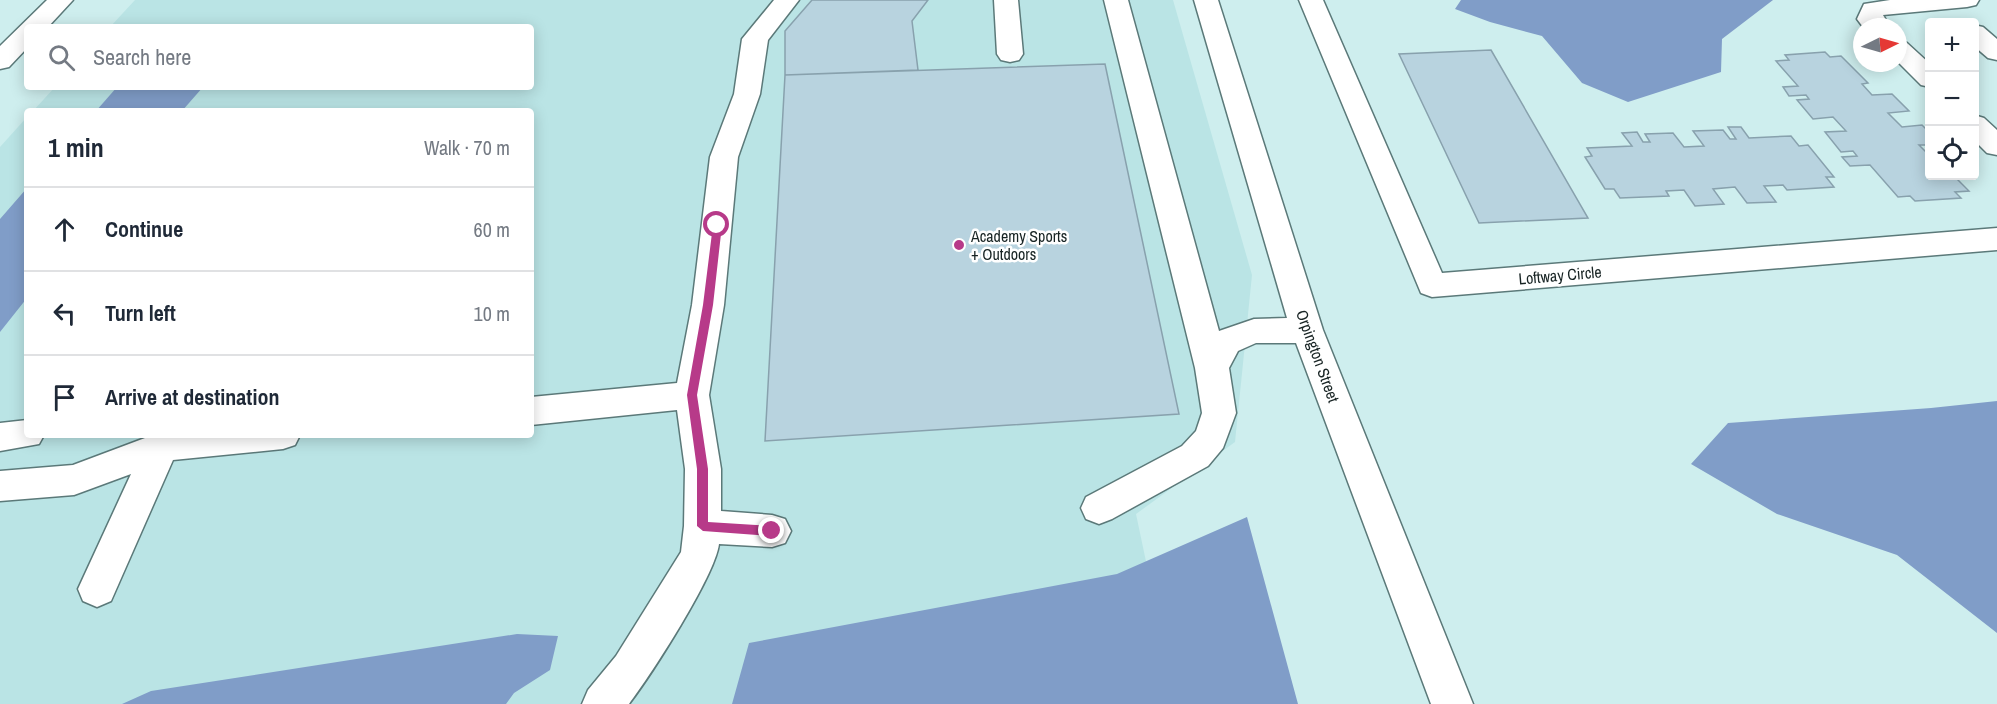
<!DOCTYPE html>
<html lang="en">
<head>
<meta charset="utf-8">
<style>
  body { margin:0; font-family:"Archivo Narrow",sans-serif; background:#f2f2f3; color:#1f2937 }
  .controls { position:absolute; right:18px; top:18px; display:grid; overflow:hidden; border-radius:6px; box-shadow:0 3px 15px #0003 }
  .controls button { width:54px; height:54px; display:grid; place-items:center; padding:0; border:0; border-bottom:2px solid #e0e1e3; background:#fff; color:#1f2937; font:30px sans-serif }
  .compass { position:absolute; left:1853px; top:18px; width:54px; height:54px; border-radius:50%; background:#fff; box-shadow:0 3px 15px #0003; rotate:85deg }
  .stop { position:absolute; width:18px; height:18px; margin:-14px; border:4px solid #b73a89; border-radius:50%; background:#fff }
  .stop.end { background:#b73a89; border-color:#fff; box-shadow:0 2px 6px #0008 }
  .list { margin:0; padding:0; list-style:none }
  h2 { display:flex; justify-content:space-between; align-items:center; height:78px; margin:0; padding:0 24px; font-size:26px }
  h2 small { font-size:20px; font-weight:400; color:#747a83 }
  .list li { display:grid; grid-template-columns:39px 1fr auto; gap:18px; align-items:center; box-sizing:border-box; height:84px; padding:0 24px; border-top:2px solid #e0e1e3 }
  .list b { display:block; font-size:22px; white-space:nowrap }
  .list em { font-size:20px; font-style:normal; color:#747a83 }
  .icon { flex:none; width:33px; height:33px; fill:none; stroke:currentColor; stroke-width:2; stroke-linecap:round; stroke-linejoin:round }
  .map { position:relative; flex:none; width:1997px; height:704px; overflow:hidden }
  .search { position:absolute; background:#fff; box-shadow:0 3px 15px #0003; left:24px; top:24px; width:510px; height:66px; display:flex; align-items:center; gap:15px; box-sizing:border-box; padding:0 21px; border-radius:6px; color:#747a83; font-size:22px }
  .panel { position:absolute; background:#fff; box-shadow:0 3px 15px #0003; left:24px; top:108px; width:510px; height:330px; border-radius:6px }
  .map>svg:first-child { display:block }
</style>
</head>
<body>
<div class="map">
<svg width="1997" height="704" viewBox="0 0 1997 704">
  <rect width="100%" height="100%" fill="#ceeeee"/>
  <path fill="#bae4e5" d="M135 0H1173L1252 275 1235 442 1136 514 1176 704H0V147L27 117V435H531V111H33L55 87H531V27H110Z"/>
  <path fill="#809dc8" d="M1461 0H1773L1722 39 1721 72 1628 102 1582 83 1542 36 1490 22 1455 9Z
    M117 87H203L182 111H96Z
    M27 188V298L0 332V219Z
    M1997 401V633L1897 555 1777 514 1691 464 1728 423 1931 408Z
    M1247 517 1298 704H732L749 643 1117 574Z
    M517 634 558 636 550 670 514 693 506 704H122L151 691Z"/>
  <path fill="#b8d3df" stroke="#88a1ad" stroke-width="1.5" d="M812 0H928L912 21 918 70 785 75V31Z
    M1491 50 1588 218 1479 223 1399 54Z
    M1825 52 1830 57 1841 56 1868 83 1862 84 1872 95 1892 94 1909 111 1888 113 1902 127 1922 125 1930 133V145H1919L1930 156V176H1954L1969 191 1955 192 1961 198 1915 201 1910 196 1898 197 1870 165 1850 166 1842 157 1857 156 1853 151 1841 152 1825 132 1846 131 1833 117 1813 119 1797 100 1809 99 1806 95 1789 96 1783 87 1798 86 1776 61 1789 60 1785 55Z
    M1105 64 1179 414 765 441 785 75Z
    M1728 127H1741L1749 138 1791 136 1799 146 1808 145 1834 177H1826L1834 187 1787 190 1783 185 1764 186 1776 202 1747 203 1735 187 1713 189 1724 204 1695 206 1684 190 1666 191 1669 196 1620 198 1614 189H1605L1585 157 1592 156 1587 148 1632 146 1622 133 1637 132 1643 142H1650L1645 134 1673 133 1684 147 1704 146 1693 131 1723 130 1730 139H1736Z"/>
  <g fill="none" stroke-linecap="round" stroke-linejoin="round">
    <g stroke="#5b7979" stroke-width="3">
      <path id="minor" d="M774 0H799L768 40 760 94 738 157 724 305 709 395 721 469V511L772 515 785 519 791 531 785 543 772 547 719 544C715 576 651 675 629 704H582L588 690 616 656 681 552 684 526 685 469 677 410 531 425V397L677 383 692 305 710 157 734 94 742 39Z
        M994 0H1018L1023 54 1019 60 1010 62 1001 60 997 54Z
        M1104 0H1128L1219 331 1254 319 1287 318 1194 0H1218L1323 330 1473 704H1431L1296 343H1256L1238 351 1229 368 1236 413 1223 448 1208 466 1112 519 1099 524 1086 519 1081 508 1086 497 1182 446 1196 431 1202 413 1195 368Z
        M1299 0H1323L1442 273 1997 228V250L1432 297 1421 293Z
        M1890 0H1979L1976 5 1967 7 1883 15 1890 27H1863L1857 19 1864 4Z
        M1974 25 1983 27 1997 39V60L1988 58 1974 46Z
        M1898 40 1907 43 1930 64V87L1921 85 1898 62Z
        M1974 115 1984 118 1997 130V155L1987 153 1974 140Z
        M27 420V435H44L39 444 0 451V423Z
        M153 435H300L295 445 283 449 173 460 111 601 97 607 83 601 78 589 131 474 74 495 0 501V471L73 465Z"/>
    </g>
    <g stroke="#5b7979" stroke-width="3">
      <path id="highway" d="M47 0H73L48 27H27V48L9 67 0 69V46Z"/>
    </g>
    <use href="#minor" fill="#fff" fill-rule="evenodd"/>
    <use href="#highway" fill="#fff" fill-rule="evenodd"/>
  </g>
  <path fill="#b73a89" d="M717 222 722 225 713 305 697 395 708 469V522L772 526 777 531 772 536 703 531 697 526V469L687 395 703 305 713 225Z"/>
  <circle fill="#b73a89" stroke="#fff" stroke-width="2" cx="959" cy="245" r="6"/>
  <g text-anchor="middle" stroke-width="5" stroke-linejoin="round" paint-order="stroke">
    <g font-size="16" fill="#182424" stroke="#fff" text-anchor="start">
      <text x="971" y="242">Academy Sports<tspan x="971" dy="18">+ Outdoors</tspan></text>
    </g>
    <g font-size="16" fill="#182424" stroke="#fff">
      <text transform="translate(1560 275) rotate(-5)" y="6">Loftway Circle</text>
      <text transform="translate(1318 356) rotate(70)" y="6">Orpington Street</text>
    </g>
  </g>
</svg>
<div class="controls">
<button>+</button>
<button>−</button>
<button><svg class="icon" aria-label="locate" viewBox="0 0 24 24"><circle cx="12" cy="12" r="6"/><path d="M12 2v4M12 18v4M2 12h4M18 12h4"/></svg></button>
</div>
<svg class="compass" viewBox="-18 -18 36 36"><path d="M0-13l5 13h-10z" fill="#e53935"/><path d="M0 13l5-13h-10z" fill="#747a83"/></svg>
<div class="stop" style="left:717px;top:225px"></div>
<div class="stop end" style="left:772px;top:531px"></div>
<div class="search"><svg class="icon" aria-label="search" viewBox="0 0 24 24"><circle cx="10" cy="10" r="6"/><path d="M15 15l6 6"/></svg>Search here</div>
<section class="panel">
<h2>1 min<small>Walk · 70 m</small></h2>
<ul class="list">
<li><svg class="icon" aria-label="ahead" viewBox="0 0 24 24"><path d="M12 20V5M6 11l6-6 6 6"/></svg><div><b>Continue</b></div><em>60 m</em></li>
<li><svg class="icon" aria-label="left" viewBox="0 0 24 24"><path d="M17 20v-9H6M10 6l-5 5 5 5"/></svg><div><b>Turn left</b></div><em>10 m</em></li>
<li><svg class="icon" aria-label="arrive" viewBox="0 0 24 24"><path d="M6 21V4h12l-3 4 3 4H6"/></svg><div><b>Arrive at destination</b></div></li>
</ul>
</section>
</div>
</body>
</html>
